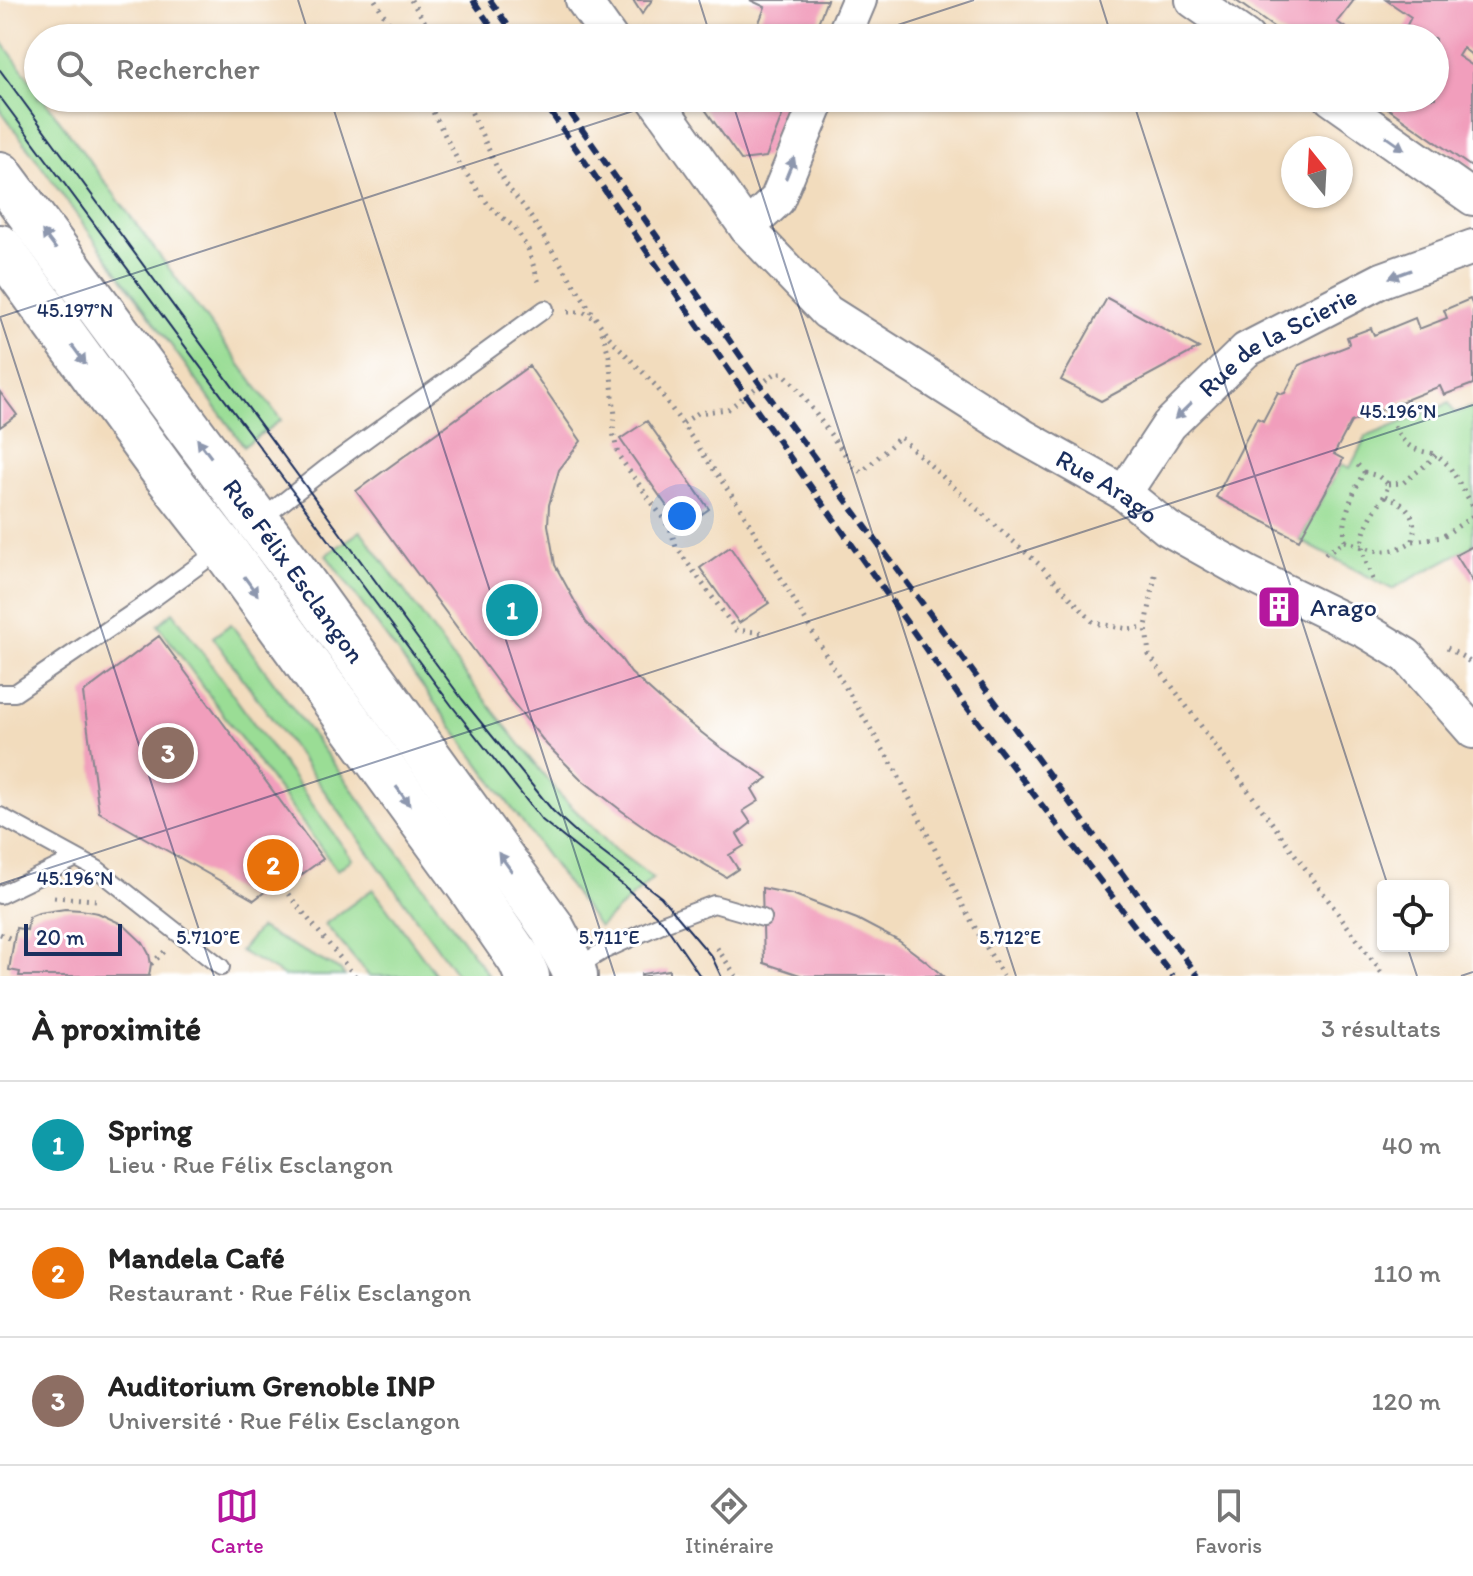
<!DOCTYPE html>
<html lang="fr">
<head>
<meta charset="utf-8">
<style>
  body { margin:0; font-family:Itim,sans-serif; background:#f2f2f2; color:#222 }
  .controls { position:absolute; right:24px; bottom:24px; display:grid; overflow:hidden; border-radius:8px; box-shadow:0 2px 6px #0004 }
  .controls button { width:72px; height:72px; display:grid; place-items:center; padding:0; border:0; border-bottom:2px solid #e0e0e0; background:#fff; color:#222; font:40px sans-serif }
  .compass { position:absolute; left:1281px; top:136px; width:72px; height:72px; border-radius:50%; background:#fff; box-shadow:0 2px 6px #0004; rotate:342deg }
  .scale { position:absolute; left:24px; bottom:20px; width:98px; box-sizing:border-box; padding-left:8px; border:4px solid #1b2f5e; border-top:0; font-size:22px; line-height:28px; white-space:nowrap; color:#1b2f5e; -webkit-text-stroke:6px #fff; paint-order:stroke }
  .you { position:absolute; left:682px; top:516px; width:28px; height:28px; margin:-20px; border:6px solid #fff; border-radius:50%; background:#1a73e8; box-shadow:0 0 0 12px #1a73e833 }
  .badge { display:grid; place-items:center; width:52px; height:52px; border-radius:50%; background:#b5179e; color:#fff; font-size:26px; font-weight:700 }
  .pin { position:absolute; translate:-50% -50%; border:4px solid #fff; box-shadow:0 2px 8px #0006 }
  .list { margin:0; padding:0; list-style:none }
  h2 { display:flex; justify-content:space-between; align-items:center; height:104px; margin:0; padding:0 32px; font-size:34px }
  h2 small { font-size:26px; font-weight:400; color:#767676 }
  .list li { display:grid; grid-template-columns:52px 1fr auto; gap:24px; align-items:center; box-sizing:border-box; height:128px; padding:0 32px; border-top:2px solid #e0e0e0 }
  .list b { display:block; font-size:30px; white-space:nowrap }
  .list p { margin:0; font-size:26px; white-space:nowrap; color:#767676 }
  .list em { font-size:26px; font-style:normal; color:#767676 }
  .icon { flex:none; width:44px; height:44px; fill:none; stroke:currentColor; stroke-width:2; stroke-linecap:round; stroke-linejoin:round }
  .map { position:relative; flex:none; width:1473px; height:976px; overflow:hidden }
  .search { position:absolute; background:#fff; box-shadow:0 2px 6px #0004; left:24px; right:24px; top:24px; height:88px; display:flex; align-items:center; gap:20px; box-sizing:border-box; padding:0 28px; border-radius:44px; color:#767676; font-size:30px }
  .sheet { height:488px; background:#fff }
  nav { display:flex; justify-content:space-around; align-items:center; box-sizing:border-box; height:112px; border-top:2px solid #e0e0e0; background:#fff; font-size:22px; color:#767676 }
  nav a { display:grid; justify-items:center; gap:4px }
  nav .on { color:#b5179e }
  .map>svg:first-child { display:block }
</style>
</head>
<body>
<div class="map">
<svg width="1473" height="976" viewBox="0 0 1473 976">
  <rect width="100%" height="100%" fill="#fff"/>
  <filter id="ink" filterUnits="userSpaceOnUse"><feTurbulence type="fractalNoise" baseFrequency=".0125" numOctaves="2"/><feDisplacementMap in="SourceGraphic" scale="16" xChannelSelector="R" yChannelSelector="G"/><feConvolveMatrix kernelMatrix="1 2 1 2 8 2 1 2 1" color-interpolation-filters="sRGB"/></filter>
  <filter id="wash" filterUnits="userSpaceOnUse"><feTurbulence type="fractalNoise" baseFrequency=".006" numOctaves="4" result="noise"/><feDisplacementMap in="SourceGraphic" scale="32" xChannelSelector="R" yChannelSelector="G"/><feGaussianBlur stdDeviation="1.8" result="paint"/><feColorMatrix in="noise" values="0 0 0 0 0 0 0 0 0 0 0 0 0 0 0 0 0 1.4 0 .05"/><feComposite in="paint" operator="in"/></filter>
  <g filter="url(#wash)">
    <rect width="100%" height="100%" fill="#f2dcbd"/>
    <path fill="#9add95" stroke="#5a867a" stroke-width="2" d="M0 39 38 91V98H43L281 420 244 446 0 109Z
      M1449 403 1454 413 1472 407 1473 410V546L1392 589 1299 540 1341 464 1350 468 1366 437Z
      M361 531 466 676 559 794 614 849 653 878 599 927 326 555Z
      M173 612 352 859 337 870 158 625Z
      M231 624 489 976H458L213 637Z
      M373 889 437 976H369L325 924Z
      M259 928 340 970 345 976H284L240 951Z"/>
    <g id="blocks">
      <path fill="#f19ebc" d="M633 0H652L642 14Z
        M750 0H827L812 38H753L765 7Z
        M1235 0H1354L1337 22 1361 38H1289Z
        M1386 0H1473V56L1463 48 1458 56 1473 66V168L1373 98H1435V38H1398L1405 29 1411 17Z
        M697 98H789L766 157 741 160Z
        M1107 298 1199 348 1101 401 1061 380Z
        M1470 299 1473 306V384L1444 395 1440 386 1351 422 1334 454 1343 459 1341 464 1299 540 1216 497 1257 418 1263 421 1278 392 1282 394 1285 393 1299 365 1348 346 1349 343 1347 337 1371 328 1374 335 1415 318 1419 329 1447 318 1444 310Z
        M529 366 581 441 559 470 549 505 548 525 555 565 586 622 621 659 631 673 670 708 720 747 768 778 752 789 759 801 743 811 751 823 737 834 744 846 729 855 738 869 726 877 656 835 622 811 582 780 547 745 510 699 356 491Z
        M0 392 17 415 0 427Z
        M647 421 709 509 682 528 620 439Z
        M1473 546V582L1456 555Z
        M730 547 769 603 739 623 700 568Z
        M159 636 323 859 283 888 275 884 254 900 99 812 83 693Z
        M762 888 792 894 857 919 899 941 928 963 943 976H803L764 963Z
        M65 909 81 910 98 913 124 925 143 943 149 954 151 964 149 976H19L20 972 9 970 16 928 27 930 29 917 39 913Z
        M669 970V976H641V974Z"/>
    </g>
  </g>
  <g filter="url(#ink)">
    <use href="#blocks" fill-opacity="0" stroke="#86868e" stroke-width="2"/>
    <g fill="none" stroke-linecap="round" stroke-linejoin="round">
      <g stroke="#86868e" stroke-width="20">
        <path id="lane" d="M259 521 325 469 545 309
          M0 693H15L147 603 221 549
          M0 816 97 869 221 967
          M0 895 76 858
          M575 968 603 951 664 923 714 904 763 918"/>
      </g>
      <g stroke="#86868e" stroke-width="38">
        <g id="street">
          <path d="M583 0 610 38"/>
          <path d="M1193 0 1247 38"/>
          <path d="M843 38 859 0"/>
          <path id="s1" d="M654 98 747 228 827 312 1024 437 1124 493 1167 528 1249 574 1366 631 1407 656 1473 731"/>
          <path d="M1331 98 1473 198"/>
          <path d="M747 228 777 200 819 98"/>
          <path id="s2" d="M1124 493 1169 425 1246 350 1382 280 1473 247"/>
        </g>
      </g>
      <g stroke="#86868e" stroke-width="48">
        <g id="secondary">
          <path id="s3" d="M0 174 289 563 551 926 573 968 575 976"/>
          <path d="M0 247 166 475 223 548 469 886 520 960 527 976"/>
        </g>
      </g>
      <path stroke="#86868e" stroke-width="5" stroke-dasharray="2 6" stroke-linecap="butt" d="M375 0 398 38
        M411 0 435 38
        M426 98 460 165 490 207 515 228 528 249 540 286
        M465 98 498 170 509 189 525 208 597 320 608 336 656 386 741 509 811 630 896 771 965 910 1003 976
        M568 312H584L592 317
        M602 332 609 355 615 416 613 432 618 455 670 528 676 547 736 630 766 633
        M683 423 698 413 728 409 769 378 776 373H783L795 385 854 467 862 472 900 437 986 517 1042 567 1094 623 1128 629 1146 627
        M1394 426C1405 447 1413 450 1435 454
        M1364 472 1378 476 1388 484C1386 495 1383 498 1377 507 1358 537 1359 547 1373 579
        M1388 484 1403 483 1428 463 1436 454 1449 466 1473 506
        M1345 541C1374 550 1386 558 1413 541 1417 516 1409 505 1386 496
        M1413 541 1442 537 1473 516
        M1325 554 1345 541C1342 516 1352 495 1364 472L1354 461
        M1155 575 1146 627 1149 655 1384 976
        M1447 648 1465 658 1473 665
        M283 888 355 976
        M54 897 96 900
        M0 934 14 940
        M717 948 736 976
        M151 964 165 951"/>
      <use href="#lane" stroke="#fff" stroke-width="16"/>
      <use href="#street" stroke="#fff" stroke-width="34"/>
      <use href="#secondary" stroke="#fff" stroke-width="44"/>
      <path stroke="#1b2f5e" stroke-width="2" d="M0 70 462 699 553 811 577 833 661 897 712 957 721 976
        M0 97 452 706 542 820 624 886 664 923 700 976"/>
      <path stroke="#1b2f5e" stroke-width="6" stroke-dasharray="12 6" stroke-linecap="butt" d="M473 0 499 38
        M490 0 517 38
        M541 98 746 395 966 706 1173 976
        M560 98 760 384 1198 976"/>
    </g>
    <defs><path id="oneway-solid" d="M-6-.8H1V-3.2L6.5 0L1 3.2V.8H-6Z" transform="scale(2)"/></defs>
    <g fill="#8d97ae">
      <use href="#oneway-solid" transform="translate(1395 143) rotate(35)"/>
      <use href="#oneway-solid" transform="translate(790 168) rotate(-68)"/>
      <use href="#oneway-solid" transform="translate(49 240) rotate(-127)"/>
      <use href="#oneway-solid" transform="translate(1400 274) rotate(160)"/>
      <use href="#oneway-solid" transform="translate(79 355) rotate(54)"/>
      <use href="#oneway-solid" transform="translate(1183 411) rotate(136)"/>
      <use href="#oneway-solid" transform="translate(204 448) rotate(-127)"/>
      <use href="#oneway-solid" transform="translate(251 586) rotate(54)"/>
      <use href="#oneway-solid" transform="translate(403 796) rotate(54)"/>
      <use href="#oneway-solid" transform="translate(505 862) rotate(-126)"/>
    </g>
  </g>
  <path fill="none" stroke="#1b2f5e" stroke-width="2" stroke-opacity="0.45" d="M298 0 310 38M699 0 711 38M1100 0 1112 38M858 38 974 0M330 98 615 976M731 98 1016 976M1132 98 1388 886M0 317 214 976M0 317 673 98M0 884 1473 405M1407 946 1417 976M1461 976 1473 972"/>
  <defs>
    <g id="building-square" transform="scale(2.3)"><rect x="-9" y="-9" width="18" height="18" rx="4" fill="#b5179e" stroke="#fff"/><path d="M-4-6H4V6H1V3H-1V6H-4ZM-2.5-4.3h1.7v1.8h-1.7ZM.8-4.3h1.7v1.8H.8ZM-2.5-1h1.7V.8h-1.7ZM.8-1h1.7V.8H.8Z" fill="#fff"/></g>
  </defs>
  <g fill-rule="evenodd">
    <use href="#building-square" x="1279" y="607"/>
  </g>
  <g text-anchor="middle" stroke-width="6" stroke-linejoin="round" paint-order="stroke">
    <g font-size="26" fill="#1b2f5e" stroke="#fff">
      <text dy="9" stroke="none"><textPath href="#s2" startOffset="220">Rue de la Scierie</textPath></text>
      <text dy="9" stroke="none"><textPath href="#s1" startOffset="606">Rue Arago</textPath></text>
      <text dy="9" stroke="none"><textPath href="#s3" startOffset="494">Rue Félix Esclangon</textPath></text>
    </g>
    <g font-size="26" fill="#1b2f5e" stroke="#fff" text-anchor="start">
      <text x="1310" y="616">Arago</text>
    </g>
  </g>
  <g font-size="20" text-anchor="middle" fill="#1b2f5e" stroke="#fff" stroke-width="6" stroke-linejoin="round" paint-order="stroke">
    <text x="75" y="317">45.197°N</text>
    <text x="1398" y="418">45.196°N</text>
    <text x="75" y="885">45.196°N</text>
    <text x="208" y="944">5.710°E</text>
    <text x="609" y="944">5.711°E</text>
    <text x="1010" y="944">5.712°E</text>
  </g>
</svg>
<div class="controls">
<button><svg class="icon" aria-label="locate" viewBox="0 0 24 24"><circle cx="12" cy="12" r="6"/><path d="M12 2v4M12 18v4M2 12h4M18 12h4"/></svg></button>
</div>
<svg class="compass" viewBox="-18 -18 36 36"><path d="M0-13l5 13h-10z" fill="#e53935"/><path d="M0 13l5-13h-10z" fill="#767676"/></svg>
<div class="scale">20 m</div>
<div class="you"></div>
<div class="pin badge" style="left:512px;top:610px;background:#0f9aa8">1</div>
<div class="pin badge" style="left:273px;top:865px;background:#e8710a">2</div>
<div class="pin badge" style="left:168px;top:753px;background:#8d6e63">3</div>
<div class="search"><svg class="icon" aria-label="search" viewBox="0 0 24 24"><circle cx="10" cy="10" r="6"/><path d="M15 15l6 6"/></svg>Rechercher</div>
</div>
<section class="sheet">
<h2>À proximité<small>3 résultats</small></h2>
<ul class="list">
<li><span class="badge" style="background:#0f9aa8">1</span><div><b>Spring</b><p>Lieu · Rue Félix Esclangon</p></div><em>40 m</em></li>
<li><span class="badge" style="background:#e8710a">2</span><div><b>Mandela Café</b><p>Restaurant · Rue Félix Esclangon</p></div><em>110 m</em></li>
<li><span class="badge" style="background:#8d6e63">3</span><div><b>Auditorium Grenoble INP</b><p>Université · Rue Félix Esclangon</p></div><em>120 m</em></li>
</ul>
</section>
<nav>
<a class="on"><svg class="icon" aria-label="map" viewBox="0 0 24 24"><path d="M3 6l6-2 6 2 6-2v14l-6 2-6-2-6 2zM9 4v14M15 6v14"/></svg>Carte</a>
<a><svg class="icon" aria-label="directions" viewBox="0 0 24 24"><path d="M12 3l9 9-9 9-9-9zM9 14v-3h6M13 9l2 2-2 2"/></svg>Itinéraire</a>
<a><svg class="icon" aria-label="saved" viewBox="0 0 24 24"><path d="M7 4h10v16l-5-4-5 4z"/></svg>Favoris</a>
</nav>
</body>
</html>
